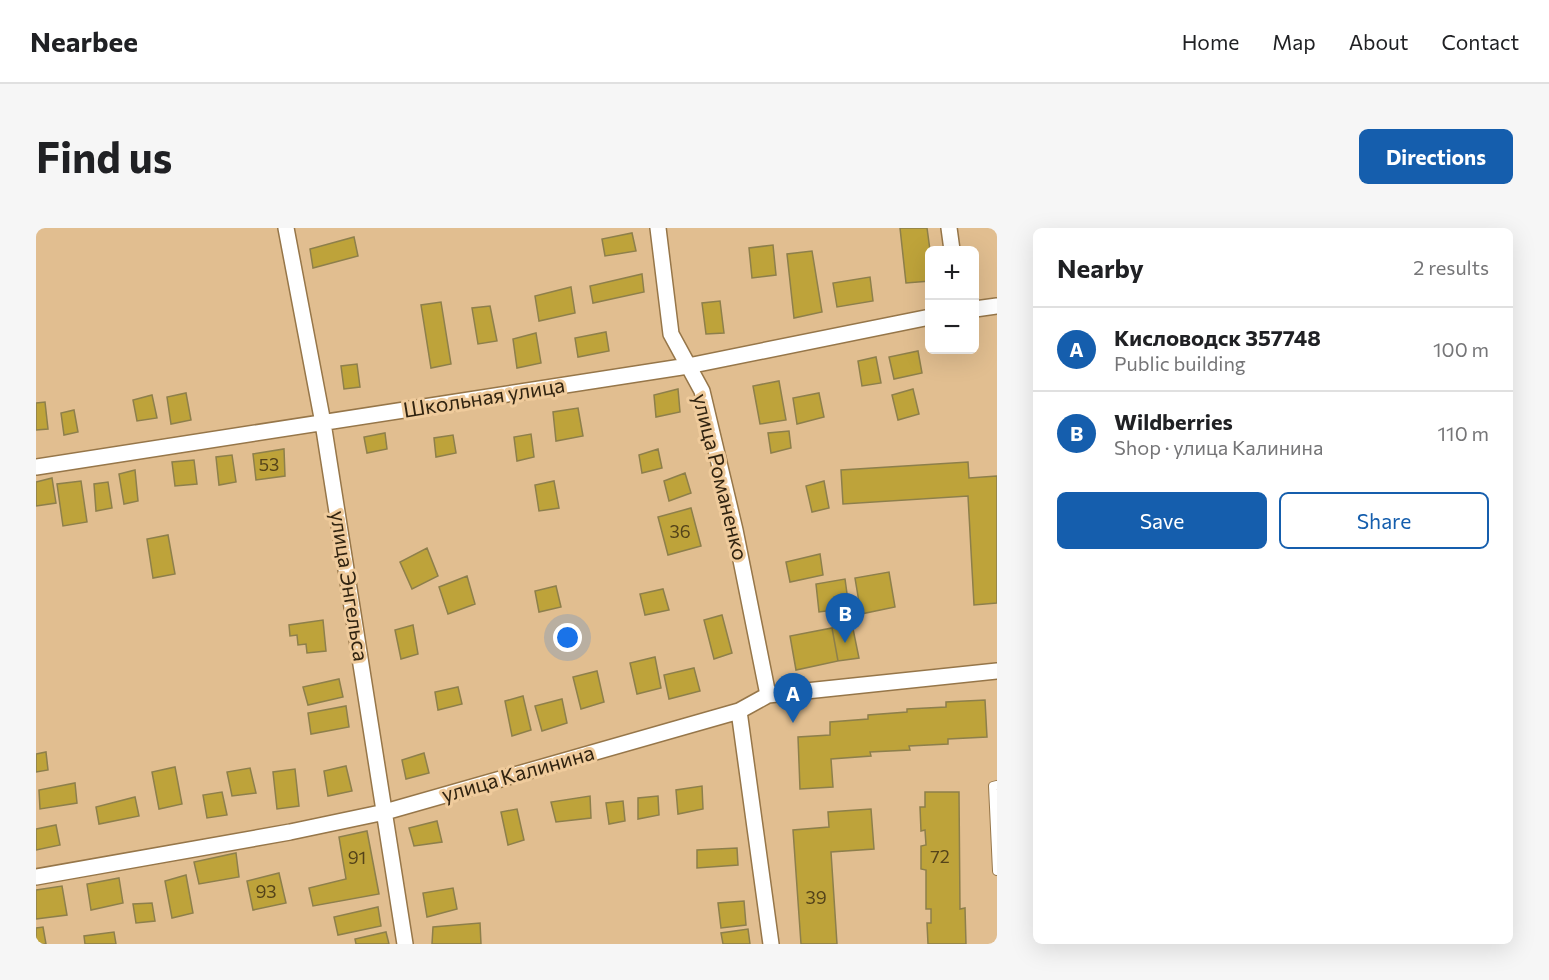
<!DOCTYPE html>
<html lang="en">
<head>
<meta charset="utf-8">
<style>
  body { margin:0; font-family:Commissioner,sans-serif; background:#f6f6f6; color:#202124 }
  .controls { position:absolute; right:18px; top:18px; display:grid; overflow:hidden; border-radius:9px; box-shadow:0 6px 24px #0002 }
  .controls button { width:54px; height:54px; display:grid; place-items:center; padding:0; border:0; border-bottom:2px solid #e0e0e0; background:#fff; color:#202124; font:30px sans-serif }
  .you { position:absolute; left:532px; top:410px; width:21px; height:21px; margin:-15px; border:4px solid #fff; border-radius:50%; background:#1a73e8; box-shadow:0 0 0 9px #1a73e833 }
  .badge { display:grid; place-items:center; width:39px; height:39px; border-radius:50%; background:#155ead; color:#fff; font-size:20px; font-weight:700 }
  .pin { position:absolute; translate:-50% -50px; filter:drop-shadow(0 2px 3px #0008) }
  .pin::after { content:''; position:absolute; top:32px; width:21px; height:18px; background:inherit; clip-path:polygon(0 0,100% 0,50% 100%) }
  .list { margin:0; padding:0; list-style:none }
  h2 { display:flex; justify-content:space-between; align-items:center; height:78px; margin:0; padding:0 24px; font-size:26px }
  h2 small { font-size:20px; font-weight:400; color:#757577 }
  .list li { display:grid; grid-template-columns:39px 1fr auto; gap:18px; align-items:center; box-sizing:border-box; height:84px; padding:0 24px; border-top:2px solid #e0e0e0 }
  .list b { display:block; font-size:22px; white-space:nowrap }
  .list p { margin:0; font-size:20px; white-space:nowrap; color:#757577 }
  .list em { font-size:20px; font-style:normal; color:#757577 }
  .actions { display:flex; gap:12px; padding:18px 24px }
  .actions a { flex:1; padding:14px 0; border:2px solid #155ead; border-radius:9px; text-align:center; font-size:21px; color:#155ead }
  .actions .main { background:#155ead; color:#fff }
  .map { position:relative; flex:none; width:961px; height:716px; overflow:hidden; border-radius:9px }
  header { display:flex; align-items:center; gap:36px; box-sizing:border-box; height:84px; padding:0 30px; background:#fff; border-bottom:2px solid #e0e0e0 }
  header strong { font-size:28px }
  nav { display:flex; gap:33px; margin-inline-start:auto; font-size:21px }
  .intro { display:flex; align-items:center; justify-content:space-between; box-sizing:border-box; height:144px; padding:0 36px }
  h1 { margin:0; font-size:42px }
  .button { padding:15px 27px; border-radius:9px; background:#155ead; color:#fff; font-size:21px; font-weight:700 }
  main { display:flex; gap:36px; padding:0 36px }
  aside { flex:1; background:#fff; border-radius:9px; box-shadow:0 6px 24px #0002 }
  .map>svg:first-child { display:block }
</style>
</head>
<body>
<header>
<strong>Nearbee</strong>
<nav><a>Home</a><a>Map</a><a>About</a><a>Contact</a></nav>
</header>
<div class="intro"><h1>Find us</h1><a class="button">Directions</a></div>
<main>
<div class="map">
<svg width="961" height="716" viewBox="0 0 961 716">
  <rect width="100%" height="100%" fill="#e1be90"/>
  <path fill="#bea33a" stroke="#8d7f4b" stroke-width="1.5" d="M864 0H891L894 22V53L870 55Z
    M596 5 600 23 569 28 566 11Z
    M318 9 322 28 277 40 274 21Z
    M737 17 740 47 716 50 713 20Z
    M776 23 786 84 758 90 751 26Z
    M606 46 608 64 557 75 554 58Z
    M834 49 837 73 801 79 797 55Z
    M535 59 539 85 503 93 499 68Z
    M684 73 688 105 670 106 666 75Z
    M405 74 415 136 395 140 385 77Z
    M454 78 461 113 442 116 436 80Z
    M570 104 573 123 542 129 539 110Z
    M500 105 505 135 481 140 477 111Z
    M882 123 886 145 858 151 853 129Z
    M840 129 845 155 826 158 822 133Z
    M321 136 324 159 308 161 305 138Z
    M743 153 750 192 724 196 717 158Z
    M642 161 644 184 620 189 618 167Z
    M877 161 883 186 862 192 856 167Z
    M150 165 155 192 135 196 131 169Z
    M783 165 788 189 761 196 757 170Z
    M116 167 121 190 101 193 97 172Z
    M9 174 12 201 0 202V175Z
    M542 180 547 208 520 213 517 184Z
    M38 182 42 204 28 207 25 185Z
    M753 203 755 220 735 225 732 205Z
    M349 205 351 221 331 225 328 209Z
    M495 206 498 229 481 233 478 209Z
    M417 207 420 225 400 229 398 210Z
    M248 221 249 248 220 252 217 226Z
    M622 221 626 240 606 245 603 227Z
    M196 227 200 254 183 257 180 229Z
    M158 232 161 256 139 258 136 234Z
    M932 234 933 250 961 248V375L938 377 932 268 807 276 805 242Z
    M99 242 102 273 88 276 83 246Z
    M649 245 655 265 633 273 628 253Z
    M16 250 20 275 0 278V254Z
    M45 253 51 294 27 298 21 256Z
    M518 253 523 280 503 283 499 257Z
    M788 253 793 280 776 284 770 258Z
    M72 254 76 280 60 283 58 256Z
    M655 280 665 318 632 327 622 289Z
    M132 307 139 346 117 350 111 311Z
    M391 320 402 348 376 361 364 334Z
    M784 326 787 347 754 354 750 334Z
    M853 344 859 379 825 386 819 350Z
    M431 348 439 376 412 386 403 359Z
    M809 351 813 380 783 384 780 356Z
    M520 358 525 379 503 384 499 363Z
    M627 361 633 382 609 387 604 366Z
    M686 387 696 425 678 431 668 392Z
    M287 392 290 423 271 425 270 416 262 417 261 407 254 408 253 397Z
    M816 396 823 430 802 433 796 400Z
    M377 397 382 426 365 431 359 402Z
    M796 400 802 433 760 442 754 408Z
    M619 429 625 460 601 466 594 435Z
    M658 440 664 463 633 471 628 447Z
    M561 443 568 474 545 481 537 449Z
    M303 451 307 469 272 477 267 459Z
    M422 459 426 476 402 482 399 464Z
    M487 468 495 502 476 508 469 473Z
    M526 471 531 495 506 503 499 478Z
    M949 472 951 509 912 511V516L873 518 874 522 834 524 835 528 795 531 797 559 764 561 762 509 794 507V494L832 491V487L871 484V481L910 479V474Z
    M310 478 313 499 275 506 272 485Z
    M10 524 12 542 0 544V526Z
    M388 525 393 545 370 551 366 532Z
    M310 538 316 563 292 568 288 543Z
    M139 539 146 576 123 581 116 544Z
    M214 540 220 565 196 568 191 544Z
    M259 541 263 578 241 581 237 544Z
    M39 555 41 575 4 581 3 562Z
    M666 558 667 581 642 586 640 562Z
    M186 564 191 587 171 590 167 567Z
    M889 564H923L924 681 929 680 930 716H892L891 695H895V681H890V642L885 641V618L890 617 889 602 885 603 884 579H889Z
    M554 568 555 590 520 594 515 574Z
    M622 568 623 587 602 591V570Z
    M99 569 103 588 63 596 60 579Z
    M587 573 589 593 573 596 570 575Z
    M481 581 488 612 472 617 465 584Z
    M835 581 838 621 795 624 801 716H765L757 602 793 599 792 584Z
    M401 593 406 614 378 618 373 600Z
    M20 597 24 617 0 622V601Z
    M331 603 343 666 277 678 273 660 310 651 303 609Z
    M701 620 702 637 661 640V622Z
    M200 625 203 649 163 656 158 634Z
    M243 645 250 675 217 682 211 653Z
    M150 647 157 685 136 690 129 653Z
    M83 650 87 675 55 682 51 656Z
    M26 658 31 687 0 691V662Z
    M417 660 421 681 391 689 387 665Z
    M708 673 710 697 685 700 682 675Z
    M116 675 119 693 100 695 97 676Z
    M342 679 345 698 302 707 298 689Z
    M444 695 445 716H396L397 699Z
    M7 699 10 716H0V700Z
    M712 701 714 716H687L685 705Z
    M78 704 80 716H49L48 708Z
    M350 704 353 716H320L319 711Z"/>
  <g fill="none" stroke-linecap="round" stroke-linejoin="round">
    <g stroke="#967649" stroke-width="10">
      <path id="service" d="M961 557 957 558 961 643"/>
    </g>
    <g stroke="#967649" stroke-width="18">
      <path id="minor" d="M250 0 287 195 369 716
        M622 0 635 106 666 163 699 302 732 467
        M913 0 916 22
        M939 81 961 78
        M0 239 652 138 894 89
        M703 483 735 716
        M0 649 254 604 349 584 703 483 732 467 961 443"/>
    </g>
    <use href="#service" stroke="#fff" stroke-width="8"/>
    <use href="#minor" stroke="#fff" stroke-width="15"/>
  </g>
  <g text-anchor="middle" stroke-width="6" stroke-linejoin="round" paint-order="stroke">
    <g font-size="18" fill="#54431a">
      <text x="233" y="243">53</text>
      <text x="644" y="310">36</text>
      <text x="904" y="635">72</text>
      <text x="321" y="636">91</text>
      <text x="230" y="670">93</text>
      <text x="780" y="676">39</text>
    </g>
    <g font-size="21" fill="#302310" stroke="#efcb9c">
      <text transform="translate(448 170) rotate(-9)" y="7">Школьная улица</text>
      <text transform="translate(684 249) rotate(76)" y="7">улица Романенко</text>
      <text transform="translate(313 358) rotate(81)" y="7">улица Энгельса</text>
      <text transform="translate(482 546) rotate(-16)" y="7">улица Калинина</text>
    </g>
  </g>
</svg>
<div class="controls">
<button>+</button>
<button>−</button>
</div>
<div class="you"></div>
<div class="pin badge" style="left:757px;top:495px">A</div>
<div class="pin badge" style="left:809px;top:415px">B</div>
</div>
<aside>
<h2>Nearby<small>2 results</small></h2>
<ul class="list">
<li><span class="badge">A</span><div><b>Кисловодск 357748</b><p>Public building</p></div><em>100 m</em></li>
<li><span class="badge">B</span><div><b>Wildberries</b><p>Shop · улица Калинина</p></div><em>110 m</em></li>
</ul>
<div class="actions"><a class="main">Save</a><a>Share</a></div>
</aside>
</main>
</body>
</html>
